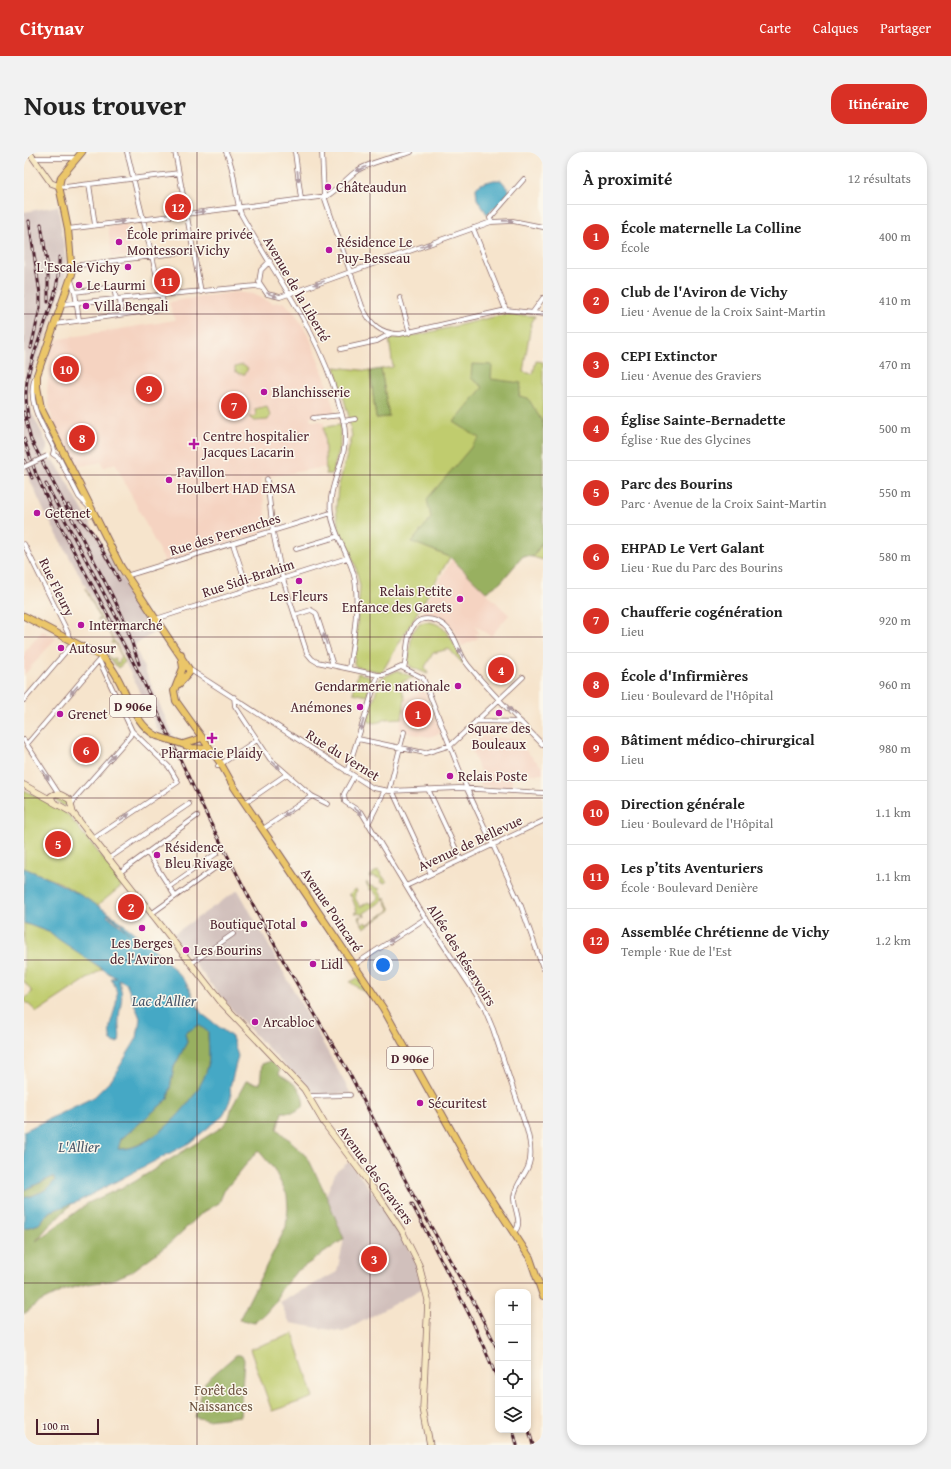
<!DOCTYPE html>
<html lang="fr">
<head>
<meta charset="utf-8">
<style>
  body { margin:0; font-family:"Gentium Book Plus",serif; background:#f2f2f2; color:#222 }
  .controls { position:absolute; right:12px; bottom:12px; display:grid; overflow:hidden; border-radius:8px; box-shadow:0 2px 6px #0003 }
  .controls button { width:36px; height:36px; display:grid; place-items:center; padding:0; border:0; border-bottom:1px solid #e0e0e0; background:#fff; color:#222; font:20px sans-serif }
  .scale { position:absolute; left:12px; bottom:10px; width:63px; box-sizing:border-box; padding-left:4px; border:2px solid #4a1f2b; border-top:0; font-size:11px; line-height:14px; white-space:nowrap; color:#4a1f2b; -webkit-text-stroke:3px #fbf7ec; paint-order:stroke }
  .you { position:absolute; left:359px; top:813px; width:14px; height:14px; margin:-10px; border:3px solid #fff; border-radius:50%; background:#1a73e8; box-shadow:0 0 0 6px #1a73e833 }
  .badge { display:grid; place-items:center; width:26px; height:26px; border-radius:50%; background:#d93025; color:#fff; font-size:13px; font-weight:700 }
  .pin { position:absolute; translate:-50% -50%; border:2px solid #fff; box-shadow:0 1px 4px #0006 }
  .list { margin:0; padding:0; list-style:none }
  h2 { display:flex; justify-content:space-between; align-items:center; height:52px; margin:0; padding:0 16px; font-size:17px }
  h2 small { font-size:13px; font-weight:400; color:#767676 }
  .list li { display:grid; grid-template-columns:26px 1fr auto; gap:12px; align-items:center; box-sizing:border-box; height:64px; padding:0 16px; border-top:1px solid #e0e0e0 }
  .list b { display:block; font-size:15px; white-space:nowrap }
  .list p { margin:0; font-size:13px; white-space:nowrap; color:#767676 }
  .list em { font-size:13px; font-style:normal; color:#767676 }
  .icon { flex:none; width:22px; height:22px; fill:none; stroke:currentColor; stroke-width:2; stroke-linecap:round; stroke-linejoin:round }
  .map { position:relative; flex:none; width:519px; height:1293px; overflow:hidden; border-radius:16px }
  header { display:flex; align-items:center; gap:24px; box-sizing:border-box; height:56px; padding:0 20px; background:#d93025; color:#fff }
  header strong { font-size:19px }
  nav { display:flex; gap:22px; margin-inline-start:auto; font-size:14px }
  .intro { display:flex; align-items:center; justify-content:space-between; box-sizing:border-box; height:96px; padding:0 24px }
  h1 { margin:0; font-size:28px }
  .button { padding:10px 18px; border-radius:16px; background:#d93025; color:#fff; font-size:14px; font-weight:700 }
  main { display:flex; gap:24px; padding:0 24px }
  aside { flex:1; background:#fff; border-radius:16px; box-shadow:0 2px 6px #0003 }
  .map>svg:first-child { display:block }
</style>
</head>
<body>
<header>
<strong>Citynav</strong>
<nav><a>Carte</a><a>Calques</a><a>Partager</a></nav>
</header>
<div class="intro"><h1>Nous trouver</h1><a class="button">Itinéraire</a></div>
<main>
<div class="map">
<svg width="519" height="1293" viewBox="0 0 519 1293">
  <rect width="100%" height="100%" fill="#fbf7ec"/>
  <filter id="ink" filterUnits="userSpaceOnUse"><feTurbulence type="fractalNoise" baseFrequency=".025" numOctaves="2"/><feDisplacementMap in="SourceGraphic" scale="8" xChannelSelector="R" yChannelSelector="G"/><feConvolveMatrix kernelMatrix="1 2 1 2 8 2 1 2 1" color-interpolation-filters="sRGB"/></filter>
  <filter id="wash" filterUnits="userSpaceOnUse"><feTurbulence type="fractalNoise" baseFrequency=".012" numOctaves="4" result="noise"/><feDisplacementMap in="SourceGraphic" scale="16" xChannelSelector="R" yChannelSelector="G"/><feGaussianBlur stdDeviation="0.9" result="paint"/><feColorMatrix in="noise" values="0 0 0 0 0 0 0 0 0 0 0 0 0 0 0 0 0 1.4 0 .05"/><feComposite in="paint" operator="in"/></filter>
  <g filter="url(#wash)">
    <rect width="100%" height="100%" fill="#f6e4cc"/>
    <path fill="#f5d3c1" d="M102 72 106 104 88 106 84 75Z
      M211 140 229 142 248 151 260 150 272 163 285 184 301 226 311 261 286 264 287 269H297L300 271 302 315 237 326 244 379 141 410 91 311 79 316 78 310 51 315 28 268 23 242 26 195 29 188 151 168 145 151 150 149Z
      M428 407 485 463 467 484 451 473 455 481 451 482 454 486 438 494 430 478 421 467 408 463H399L400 453 409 438 412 441 414 438 412 434Z
      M18 479 32 486 0 523V501Z
      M400 539 417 581 405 585 375 579 381 546Z
      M458 584 490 587 519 616V622H488V636L457 634V621L446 595Z"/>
    <path fill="#d1c0bc" d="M34 54 42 107 41 129 9 220 4 246 9 263 23 292V298L20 302 23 308 30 309 33 313 95 422 134 478 112 492 111 495 150 586 135 580 102 512 101 505 21 361 0 315V60Z
      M214 738 327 942 290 943 230 882 202 851 148 783Z
      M325 1010 368 1065 391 1108 399 1136 319 1180 266 1171 256 1150 313 1120 320 1087 302 1043 312 1020Z"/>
    <path fill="#c0cc6e" stroke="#85764c" d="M482 162 511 164 507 172 499 220 509 222 512 209 519 210V271L495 244 459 235 456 286 433 313 407 366 389 390 426 405 358 520 333 515 330 512 336 434 331 412 315 379 312 356 314 336 328 285 325 265 311 215 346 219 352 266 365 265 357 217 369 215 365 187 394 183Z
      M218 213 224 216 221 222H216L211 219V215Z
      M243 254 246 264 244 268 230 269 225 265 232 264 231 257Z
      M316 273V295L308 322H302L300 275Z
      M519 389V408L509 405Z
      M61 436 101 510 94 516 82 502 85 497 83 502 88 507 91 506 93 512 96 510 95 507 98 505 91 490 88 492 87 490 89 488 78 467 73 468 76 466Z
      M400 470C425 468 431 497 441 514L425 497 409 501 401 515 404 522 387 515 384 510 388 481 394 473Z
      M372 519 390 525 375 531 381 546 378 566 360 567 359 569 350 571 343 569 356 527Z
      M334 521 345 524 348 527 343 544 329 541Z
      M0 638 38 658 44 663 100 732 73 754 37 731 0 716Z
      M32 643 44 649V653C38 655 32 650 29 645Z
      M354 718 363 730 361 731 357 730 358 727 347 724 346 726 345 724Z
      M344 730V733L356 737 355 739 360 748 340 761 341 765 338 762 330 761 333 759 327 743H324L332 737 333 740 330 742 332 745 331 746 336 755 344 750 347 752 355 746 348 737 346 738 342 731Z
      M361 746 367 758 340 776 334 765 337 764 335 767 338 772 341 770 343 773 364 759 365 756 361 749Z
      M0 771 27 781 78 817 13 860 0 848 8 840 0 829Z
      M334 826 344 841 343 842 326 830Z
      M269 1182 290 1245 248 1259 226 1197Z"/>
    <path fill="#98b061" stroke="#716846" d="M448 212 468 213 467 227 497 231 495 244 504 246 519 271V389L509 405 499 404 477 430 462 440 426 405 388 390 407 366 403 347 455 286 430 270 459 235 447 226Z
      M357 217 365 265 352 266 346 219Z
      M175 873 184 879C184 890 186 903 184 914 177 946 128 999 94 997L97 987 144 947 150 915 163 890 161 881Z
      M247 909 256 918 255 922C268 929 282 939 279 955L270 960H258L253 977 284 1006 302 1043 320 1087 272 1120 255 1140 253 1148 241 1162 231 1170 215 1168 262 1075 264 1056 263 1043 250 1017 234 998 200 1039 195 1051 178 1061 145 1092 107 1120 85 1129 63 1132 40 1138 14 1151 0 1162V1077L15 1072 25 1060 50 1050 24 1075 12 1089 64 1051 110 1030 198 975 205 966 208 955 222 929 236 932 238 912Z
      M29 1025 31 1028C25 1039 11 1043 0 1046V1038Z
      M212 1203H216L219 1205 220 1208 216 1264 183 1268 171 1265 181 1230Z"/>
    <path fill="#45a8c5" stroke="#486478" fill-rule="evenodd" d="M470 28H477L486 39 474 53 463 62 453 47 452 36 456 32Z
      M0 716C35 730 67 747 97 770L96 772 84 762 83 763 106 782 97 773 98 771 137 803 161 829 177 861 208 885 214 904 206 935 207 946 199 964 165 991 55 1049 25 1060 15 1072 0 1077V1046C11 1043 25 1039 31 1028L29 1025 0 1038V979L70 945 88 927 113 886 116 866 102 831 94 827C101 847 96 848 95 867 94 875 97 882 95 890L92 891 87 889C80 865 103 852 87 826H92L34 787 27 781 0 771ZM175 873 184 880C184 890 186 903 184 914 177 945 128 1000 94 997L97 987 144 947 150 915 163 890 161 881Z"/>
  </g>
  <g filter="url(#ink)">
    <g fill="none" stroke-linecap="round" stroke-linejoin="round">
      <g stroke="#866463" stroke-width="5.5">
        <path id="street" d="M151 0 177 140
          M202 0C212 19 210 42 217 62 252 126 294 177 314 249 317 260 321 270 321 282 323 309 303 333 307 361 310 383 323 399 329 420 337 444 329 491 325 516
          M271 0 277 47
          M298 0 300 44 338 154C346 172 356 182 376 182L482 158 519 162
          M9 6H53
          M65 32 71 73
          M35 34 41 35 155 21
          M467 70 466 66 500 27
          M449 76 482 158
          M44 77 303 44C315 37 322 26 334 18 349 9 370 5 387 0
          M246 109 237 118 235 130 243 142 256 145 467 70 489 69 519 75
          M48 114 169 99
          M47 128 51 140 55 168
          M51 140 90 135 92 147
          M376 146 386 181
          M96 147 97 163
          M38 152 232 134 238 136
          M509 160 519 146
          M31 172 138 157 140 154 103 0
          M317 197 353 189 366 182
          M12 223C1 248 18 273 29 294L30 298 29 302
          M289 266 318 263
          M319 269 331 267
          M29 302 35 306 55 345 64 354
          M243 327 249 380 258 424 283 501 288 507 293 510 354 523H359L377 515 399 526 443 637 497 754 519 816
          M0 392 44 481 45 487
          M209 392 224 437
          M272 397 312 385
          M102 424 307 361
          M271 463 287 458 292 461 309 513
          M132 467 323 406
          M380 516C384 502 381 480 393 470 402 464 413 468 421 474 433 484 434 501 444 513 467 541 494 567 519 593
          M165 517 349 636 365 639 435 636 519 641
          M210 545 211 554 246 607 288 644 304 652
          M0 548 50 490
          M452 569 497 570
          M334 587 401 601 427 593 499 525
          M0 588 35 642
          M3 592 75 508
          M194 614 233 588
          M323 620 354 523
          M330 624 320 642 321 650 338 661 395 756 459 853 469 877 503 978C506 989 509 1003 504 1015 500 1025 491 1033 490 1045 489 1056 500 1072 490 1080
          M404 637 437 708
          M368 638 407 722
          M365 639 380 580
          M221 651 263 622
          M47 653 52 645 106 584 108 579
          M344 672 361 638
          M239 677 288 644
          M69 687 154 630 145 615 108 579 75 508
          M123 700 151 744
          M84 707 165 652
          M95 721 173 664
          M146 734 193 701
          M382 734 519 669
          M127 762 198 711
          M166 812 209 782
          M330 813 402 766
          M284 944 326 943"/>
      </g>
      <g stroke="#866463" stroke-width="7">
        <path id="secondary" d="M5 0 27 31 35 34
          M0 633 27 648
          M49 661 46 648C40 644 33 639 27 644L29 650 49 661 197 850 280 937 300 971 354 1043 378 1079 395 1113 404 1148 399 1256 406 1293"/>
      </g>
      <g stroke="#866463" stroke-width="8">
        <path id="primary" d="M58 0 37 25 35 34 44 77 48 122 13 223V235L17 256 97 415 165 517V521L155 532
          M0 464 78 505C102 526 105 570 133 584
          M157 502 159 516 150 539 152 549 197 612 210 635 359 856 452 1023 506 1106 519 1144
          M158 592 168 596 182 597
          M159 592 175 587"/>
      </g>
      <use href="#street" stroke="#fff" stroke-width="4"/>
      <use href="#secondary" stroke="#f7e8c3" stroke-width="5.5"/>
      <use href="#primary" stroke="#ebc669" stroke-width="6"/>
      <g stroke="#4a1f2b" stroke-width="3">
        <path id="rail" d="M5 69 16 142V156L7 196
          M17 72 24 116V150
          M0 260 7 288 92 451 101 470 115 512
          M4 265C2 253 1 241 3 229 10 187 37 148 35 105
          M0 287 12 322 32 366 117 525 186 670 227 749 259 808 323 917 388 1041 453 1156 474 1198
          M0 308 8 326
          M22 332 96 472
          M44 353 68 380 95 428
          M388 1052 447 1166 474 1228
          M504 1275 509 1293
          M489 1278 493 1293"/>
      </g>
      <use href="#rail" stroke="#fbf7ec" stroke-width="1.5" stroke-dasharray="4.5" stroke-linecap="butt"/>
      <g stroke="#866463" stroke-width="5.5" stroke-linecap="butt">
        <path id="street-bridge" d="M0 315 23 304"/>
      </g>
      <g stroke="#866463" stroke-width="8" stroke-linecap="butt">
        <path id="primary-bridge" d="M133 584 158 592"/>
      </g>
      <use href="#street-bridge" stroke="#fff" stroke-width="4"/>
      <use href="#primary-bridge" stroke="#ebc669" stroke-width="6"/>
    </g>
    <defs><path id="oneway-solid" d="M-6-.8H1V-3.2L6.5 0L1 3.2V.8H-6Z"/></defs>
    <g fill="#ae9aa0">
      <use href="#oneway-solid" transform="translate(337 17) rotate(154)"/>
      <use href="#oneway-solid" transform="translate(274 24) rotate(83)"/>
      <use href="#oneway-solid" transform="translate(176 60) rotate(-7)"/>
      <use href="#oneway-solid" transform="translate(484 69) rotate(1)"/>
      <use href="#oneway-solid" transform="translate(95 70) rotate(-8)"/>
      <use href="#oneway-solid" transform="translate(402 93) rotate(-20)"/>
      <use href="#oneway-solid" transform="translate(295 131) rotate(161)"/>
      <use href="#oneway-solid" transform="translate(248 143) rotate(21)"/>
      <use href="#oneway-solid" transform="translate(301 487) rotate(-108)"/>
      <use href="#oneway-solid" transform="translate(437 501) rotate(-115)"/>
      <use href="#oneway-solid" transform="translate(50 538) rotate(131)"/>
      <use href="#oneway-solid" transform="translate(487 559) rotate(-134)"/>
      <use href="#oneway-solid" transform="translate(338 573) rotate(107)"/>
      <use href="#oneway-solid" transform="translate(389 598) rotate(-168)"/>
      <use href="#oneway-solid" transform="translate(87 606) rotate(-49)"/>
      <use href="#oneway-solid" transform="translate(252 613) rotate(42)"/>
      <use href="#oneway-solid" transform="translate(22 623) rotate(58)"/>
      <use href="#oneway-solid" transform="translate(334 659) rotate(38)"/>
      <use href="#oneway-solid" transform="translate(264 661) rotate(146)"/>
      <use href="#oneway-solid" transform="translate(101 665) rotate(-34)"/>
      <use href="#oneway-solid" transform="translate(369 787) rotate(147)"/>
    </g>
  </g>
  <path fill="none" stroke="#4a1f2b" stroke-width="1" stroke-opacity="0.55" d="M173 0V1293M346 0V1293M0 162H519M0 323H519M0 485H519M0 646H519M0 808H519M0 970H519M0 1131H519"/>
  <g fill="#b5179e" stroke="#fbf7ec" stroke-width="1.5">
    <circle cx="304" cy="35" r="4"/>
    <circle cx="95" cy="90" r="4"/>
    <circle cx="305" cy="98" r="4"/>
    <circle cx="104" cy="115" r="4"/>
    <circle cx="55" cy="133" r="4"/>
    <circle cx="62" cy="154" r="4"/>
    <circle cx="240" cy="240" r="4"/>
    <path d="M168 286h4v4h4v4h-4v4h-4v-4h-4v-4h4z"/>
    <circle cx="145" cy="328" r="4"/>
    <circle cx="13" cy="361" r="4"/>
    <circle cx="275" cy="429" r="4"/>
    <circle cx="436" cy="447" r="4"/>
    <circle cx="57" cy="473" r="4"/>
    <circle cx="37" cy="496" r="4"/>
    <circle cx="434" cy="534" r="4"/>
    <circle cx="336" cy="555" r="4"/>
    <circle cx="475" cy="561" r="4"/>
    <circle cx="36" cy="562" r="4"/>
    <path d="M186 580h4v4h4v4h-4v4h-4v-4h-4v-4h4z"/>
    <circle cx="426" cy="624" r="4"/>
    <circle cx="133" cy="703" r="4"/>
    <circle cx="280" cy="772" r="4"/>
    <circle cx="118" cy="776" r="4"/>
    <circle cx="162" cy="798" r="4"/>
    <circle cx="289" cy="812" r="4"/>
    <circle cx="231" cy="870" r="4"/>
    <circle cx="396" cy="951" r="4"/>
  </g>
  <g text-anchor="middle" stroke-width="3" stroke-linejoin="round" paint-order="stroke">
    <g fill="#fbf7ec" stroke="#7f6065" stroke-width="1">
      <rect x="86" y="543" width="46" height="22" rx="3"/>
      <rect x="363" y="895" width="46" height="22" rx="3"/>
    </g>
    <g font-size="13" font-weight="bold" fill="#4a1f2b">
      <text x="109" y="559">D 906e</text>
      <text x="386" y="911">D 906e</text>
    </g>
    <g font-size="14" fill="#4a1f2b" stroke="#fbf7ec" text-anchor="start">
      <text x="312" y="40">Châteaudun</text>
      <text x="103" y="87">École primaire privée<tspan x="103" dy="16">Montessori Vichy</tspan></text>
      <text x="313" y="95">Résidence Le<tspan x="313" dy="16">Puy-Besseau</tspan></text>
      <text x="96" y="120" text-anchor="end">L'Escale Vichy</text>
      <text x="63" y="138">Le Laurmi</text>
      <text x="70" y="159">Villa Bengali</text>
      <text x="248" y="245">Blanchisserie</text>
      <text x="179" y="289">Centre hospitalier<tspan x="179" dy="16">Jacques Lacarin</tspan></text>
      <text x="153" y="325">Pavillon<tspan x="153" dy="16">Houlbert HAD EMSA</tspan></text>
      <text x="21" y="366">Getenet</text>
      <text x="428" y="444" text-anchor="end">Relais Petite<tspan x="428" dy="16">Enfance des Garets</tspan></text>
      <text x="275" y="449" text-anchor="middle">Les Fleurs</text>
      <text x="65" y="478">Intermarché</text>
      <text x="45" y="501">Autosur</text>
      <text x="426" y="539" text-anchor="end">Gendarmerie nationale</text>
      <text x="328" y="560" text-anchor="end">Anémones</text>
      <text x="44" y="567">Grenet</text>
      <text x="475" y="581" text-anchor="middle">Square des<tspan x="475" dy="16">Bouleaux</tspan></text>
      <text x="188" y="606" text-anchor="middle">Pharmacie Plaidy</text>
      <text x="434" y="629">Relais Poste</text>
      <text x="141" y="700">Résidence<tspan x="141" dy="16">Bleu Rivage</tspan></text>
      <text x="272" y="777" text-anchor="end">Boutique Total</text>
      <text x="118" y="796" text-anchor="middle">Les Berges<tspan x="118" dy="16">de l'Aviron</tspan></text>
      <text x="170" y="803">Les Bourins</text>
      <text x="297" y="817">Lidl</text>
      <text x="239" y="875">Arcabloc</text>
      <text x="404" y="956">Sécuritest</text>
    </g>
    <g font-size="14" fill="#4a1f2b" stroke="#fbf7ec">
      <text transform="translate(273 137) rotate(60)" y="5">Avenue de la Liberté</text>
      <text transform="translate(201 382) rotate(-17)" y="5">Rue des Pervenches</text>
      <text transform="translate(224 426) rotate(-18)" y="5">Rue Sidi-Brahim</text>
      <text transform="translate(33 435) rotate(64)" y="5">Rue Fleury</text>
      <text transform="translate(319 603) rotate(32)" y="5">Rue du Vernet</text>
      <text transform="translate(446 691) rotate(-25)" y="5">Avenue de Bellevue</text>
      <text transform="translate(308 758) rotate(56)" y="5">Avenue Poincaré</text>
      <text transform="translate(438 803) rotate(58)" y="5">Allée des Réservoirs</text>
      <text transform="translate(352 1023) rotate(54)" y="5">Avenue des Graviers</text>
    </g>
    <g font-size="14" fill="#6d533f" stroke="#fbf7ec">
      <text x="197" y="1243">Forêt des<tspan x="197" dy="16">Naissances</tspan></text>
    </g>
    <g font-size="15" font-style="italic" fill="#485669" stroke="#fbf7ec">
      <text x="140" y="854">Lac d'Allier</text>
      <text x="55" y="1000">L'Allier</text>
    </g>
  </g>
</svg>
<div class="controls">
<button>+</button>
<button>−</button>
<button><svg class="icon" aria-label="locate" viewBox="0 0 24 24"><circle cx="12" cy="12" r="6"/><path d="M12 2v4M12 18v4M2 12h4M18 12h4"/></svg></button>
<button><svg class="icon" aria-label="layers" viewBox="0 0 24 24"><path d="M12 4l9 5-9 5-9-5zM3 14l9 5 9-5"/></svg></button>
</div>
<div class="scale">100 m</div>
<div class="you"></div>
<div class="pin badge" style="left:394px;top:562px">1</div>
<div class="pin badge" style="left:107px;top:755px">2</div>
<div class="pin badge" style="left:350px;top:1107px">3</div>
<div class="pin badge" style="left:477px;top:518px">4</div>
<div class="pin badge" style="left:34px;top:692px">5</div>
<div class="pin badge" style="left:62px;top:598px">6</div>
<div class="pin badge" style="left:210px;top:254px">7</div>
<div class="pin badge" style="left:58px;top:286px">8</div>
<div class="pin badge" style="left:125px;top:237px">9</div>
<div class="pin badge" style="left:42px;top:217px">10</div>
<div class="pin badge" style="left:143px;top:129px">11</div>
<div class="pin badge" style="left:154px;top:55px">12</div>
</div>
<aside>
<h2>À proximité<small>12 résultats</small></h2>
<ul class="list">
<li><span class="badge">1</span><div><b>École maternelle La Colline</b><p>École</p></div><em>400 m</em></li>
<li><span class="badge">2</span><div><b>Club de l'Aviron de Vichy</b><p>Lieu · Avenue de la Croix Saint-Martin</p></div><em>410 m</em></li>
<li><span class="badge">3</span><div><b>CEPI Extinctor</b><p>Lieu · Avenue des Graviers</p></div><em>470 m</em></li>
<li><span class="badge">4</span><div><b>Église Sainte-Bernadette</b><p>Église · Rue des Glycines</p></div><em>500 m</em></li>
<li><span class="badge">5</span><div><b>Parc des Bourins</b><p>Parc · Avenue de la Croix Saint-Martin</p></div><em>550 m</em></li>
<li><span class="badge">6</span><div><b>EHPAD Le Vert Galant</b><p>Lieu · Rue du Parc des Bourins</p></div><em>580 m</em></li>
<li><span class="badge">7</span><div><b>Chaufferie cogénération</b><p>Lieu</p></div><em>920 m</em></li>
<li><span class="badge">8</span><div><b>École d'Infirmières</b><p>Lieu · Boulevard de l'Hôpital</p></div><em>960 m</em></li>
<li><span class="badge">9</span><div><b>Bâtiment médico-chirurgical</b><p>Lieu</p></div><em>980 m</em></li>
<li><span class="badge">10</span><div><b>Direction générale</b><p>Lieu · Boulevard de l'Hôpital</p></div><em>1.1 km</em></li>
<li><span class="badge">11</span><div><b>Les p’tits Aventuriers</b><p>École · Boulevard Denière</p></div><em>1.1 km</em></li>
<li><span class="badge">12</span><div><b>Assemblée Chrétienne de Vichy</b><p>Temple · Rue de l'Est</p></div><em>1.2 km</em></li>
</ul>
</aside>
</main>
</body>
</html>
